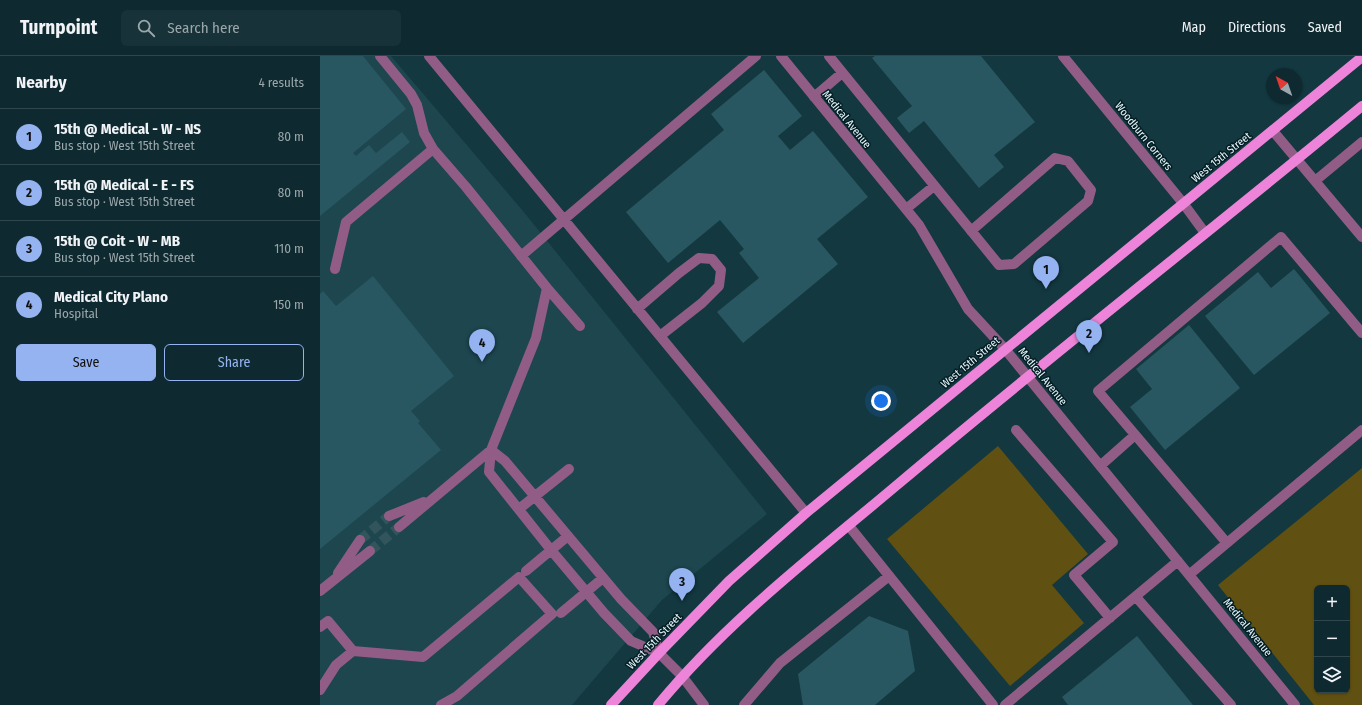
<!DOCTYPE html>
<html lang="en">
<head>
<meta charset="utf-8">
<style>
  body { margin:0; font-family:"Fira Sans Condensed",sans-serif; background:#173238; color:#f1f3f6 }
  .controls { position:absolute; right:12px; bottom:12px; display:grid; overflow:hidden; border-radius:6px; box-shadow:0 1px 3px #0004 }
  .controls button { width:36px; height:36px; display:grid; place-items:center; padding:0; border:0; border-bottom:1px solid #2e464c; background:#0e2a30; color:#f1f3f6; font:20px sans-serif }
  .compass { position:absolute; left:946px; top:12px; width:36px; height:36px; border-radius:50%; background:#0e2a30; box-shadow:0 1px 3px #0004; rotate:320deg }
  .you { position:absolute; left:561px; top:345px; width:14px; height:14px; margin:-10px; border:3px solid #fff; border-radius:50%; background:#1a73e8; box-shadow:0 0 0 6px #1a73e833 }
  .badge { display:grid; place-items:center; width:26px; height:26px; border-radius:50%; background:#95b2f1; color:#111; font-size:13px; font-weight:700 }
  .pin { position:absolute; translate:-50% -33px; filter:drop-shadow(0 1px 2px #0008) }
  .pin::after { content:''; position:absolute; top:21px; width:14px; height:12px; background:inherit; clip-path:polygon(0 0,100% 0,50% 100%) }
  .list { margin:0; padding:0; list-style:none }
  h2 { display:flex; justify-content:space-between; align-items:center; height:52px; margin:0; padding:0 16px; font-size:17px }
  h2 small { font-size:13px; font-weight:400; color:#9ba7ab }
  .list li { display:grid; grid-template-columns:26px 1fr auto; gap:12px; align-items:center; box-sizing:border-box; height:56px; padding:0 16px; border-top:1px solid #2e464c }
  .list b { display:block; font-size:15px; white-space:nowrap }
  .list p { margin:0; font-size:13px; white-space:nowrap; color:#9ba7ab }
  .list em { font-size:13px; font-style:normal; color:#9ba7ab }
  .actions { display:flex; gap:8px; padding:12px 16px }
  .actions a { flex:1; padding:9px 0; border:1px solid #95b2f1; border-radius:6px; text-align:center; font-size:14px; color:#95b2f1 }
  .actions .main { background:#95b2f1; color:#111 }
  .icon { flex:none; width:22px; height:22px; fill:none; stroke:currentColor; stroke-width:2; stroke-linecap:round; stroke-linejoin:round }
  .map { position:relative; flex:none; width:1042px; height:649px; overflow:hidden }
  header { display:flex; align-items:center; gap:24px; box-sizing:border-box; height:56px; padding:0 20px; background:#0e2a30; border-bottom:1px solid #2e464c }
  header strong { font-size:19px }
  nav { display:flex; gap:22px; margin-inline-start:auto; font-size:14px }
  .search { width:280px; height:36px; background:#173238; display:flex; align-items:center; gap:10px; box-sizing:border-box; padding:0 14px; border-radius:6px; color:#9ba7ab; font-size:15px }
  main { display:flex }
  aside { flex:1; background:#0e2a30 }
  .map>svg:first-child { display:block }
</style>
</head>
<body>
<header>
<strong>Turnpoint</strong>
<div class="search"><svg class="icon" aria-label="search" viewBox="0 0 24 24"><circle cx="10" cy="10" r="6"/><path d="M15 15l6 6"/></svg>Search here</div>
<nav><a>Map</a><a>Directions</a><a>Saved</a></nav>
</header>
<main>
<aside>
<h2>Nearby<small>4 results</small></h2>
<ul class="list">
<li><span class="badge">1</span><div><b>15th @ Medical - W - NS</b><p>Bus stop · West 15th Street</p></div><em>80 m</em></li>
<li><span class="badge">2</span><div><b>15th @ Medical - E - FS</b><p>Bus stop · West 15th Street</p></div><em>80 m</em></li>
<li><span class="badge">3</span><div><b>15th @ Coit - W - MB</b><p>Bus stop · West 15th Street</p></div><em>110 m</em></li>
<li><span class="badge">4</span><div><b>Medical City Plano</b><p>Hospital</p></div><em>150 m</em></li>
</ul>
<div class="actions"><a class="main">Save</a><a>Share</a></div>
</aside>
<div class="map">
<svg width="1042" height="649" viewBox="0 0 1042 649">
  <rect width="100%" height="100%" fill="#133840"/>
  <path fill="#1d464f" d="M0 0H71L203 155 447 458 342 544 252 649H0Z"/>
  <path fill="#605011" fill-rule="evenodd" d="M678 390 768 498 732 529 764 567 690 630 567 483Z
    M1042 412V649H994L898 529ZM997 532H1027V634H997Z"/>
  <path fill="#285762" d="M0 0H43L86 53 33 97 36 100 49 89 56 97 82 76 90 86 0 160Z
    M555 0H661L715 66 674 99 684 111 659 132 604 65 589 77 577 62 592 50 552 2Z
    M444 14 482 60 458 80 470 94 493 75 548 141 497 183 518 208 423 287 397 256 439 222 419 197 424 193 400 164 348 207 306 156 404 74 391 58Z
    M974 213 1010 257 934 319 885 260 938 216 951 232Z
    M53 220 134 320 91 355 100 365 98 367 121 394 0 493V238L3 235 16 250Z
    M869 269 920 332 845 394 810 351 832 333 816 313Z
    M549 560 588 575 595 615 555 649H483L478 618Z
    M817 580 873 649H748L742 641Z"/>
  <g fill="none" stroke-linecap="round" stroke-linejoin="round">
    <path stroke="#32555c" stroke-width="10" stroke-dasharray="10 5" stroke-linecap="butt" d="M40 484 69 460
      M50 495 79 471"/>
    <path stroke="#915d86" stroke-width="10" d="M60 0 91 38 97 49 104 77 113 93 146 131 227 232 216 282 171 394 169 416 231 494 284 557 311 585 339 597 362 620 384 649
      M109 0 486 457
      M461 0 599 169 648 253 685 293 975 649
      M509 0 679 209 694 208 768 145 771 134 748 105 735 102 651 175
      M743 0 863 147 885 177
      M494 41 522 17
      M953 75 1042 181
      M995 125 1042 86
      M586 153 614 130
      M201 200 436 0
      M15 213 26 166 113 93
      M227 232 260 270
      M317 253 359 217 379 202 392 203 401 214 399 230 382 247 340 280
      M696 374 793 486 754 519 790 562
      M171 394 185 405 301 543 333 576 339 597
      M780 410 815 379
      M199 453 249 413
      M69 460 104 446
      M529 470 673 649
      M79 471 171 394
      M906 486 778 335 961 181 1042 277
      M206 515 248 480
      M18 517 40 484
      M870 518 1042 374
      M0 535 50 495
      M816 541 911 649
      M241 557 283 522
      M0 571 8 565 33 595 103 601 199 521 232 558 137 640 121 649
      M0 634 16 609 33 595
      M424 649 460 607 569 520
      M685 649 858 505"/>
    <path stroke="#ee84d9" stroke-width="10" d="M291 649 339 597 409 525 486 457 1042 1
      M338 649C407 565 494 499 577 429 730 300 888 177 1042 50"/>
  </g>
  <g text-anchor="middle" stroke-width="3" stroke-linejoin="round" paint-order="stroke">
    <g font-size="11" fill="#e5f8fe" stroke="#051e24">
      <text transform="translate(527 63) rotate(51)" y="4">Medical Avenue</text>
      <text transform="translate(824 80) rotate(51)" y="4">Woodburn Corners</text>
      <text transform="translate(901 101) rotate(-39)" y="4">West 15th Street</text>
      <text transform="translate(650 306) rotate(-40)" y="4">West 15th Street</text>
      <text transform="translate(723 320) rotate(51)" y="4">Medical Avenue</text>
      <text transform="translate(928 571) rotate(51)" y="4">Medical Avenue</text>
      <text transform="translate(334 585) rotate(-46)" y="4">West 15th Street</text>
    </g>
  </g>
</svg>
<div class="controls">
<button>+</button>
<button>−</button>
<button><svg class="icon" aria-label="layers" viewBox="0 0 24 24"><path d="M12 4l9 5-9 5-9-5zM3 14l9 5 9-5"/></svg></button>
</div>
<svg class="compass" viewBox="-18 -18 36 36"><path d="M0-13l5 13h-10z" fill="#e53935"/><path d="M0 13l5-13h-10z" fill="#9ba7ab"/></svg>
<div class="you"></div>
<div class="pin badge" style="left:726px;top:233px">1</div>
<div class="pin badge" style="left:769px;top:297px">2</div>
<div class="pin badge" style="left:362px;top:545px">3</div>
<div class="pin badge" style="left:162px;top:306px">4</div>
</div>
</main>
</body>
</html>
